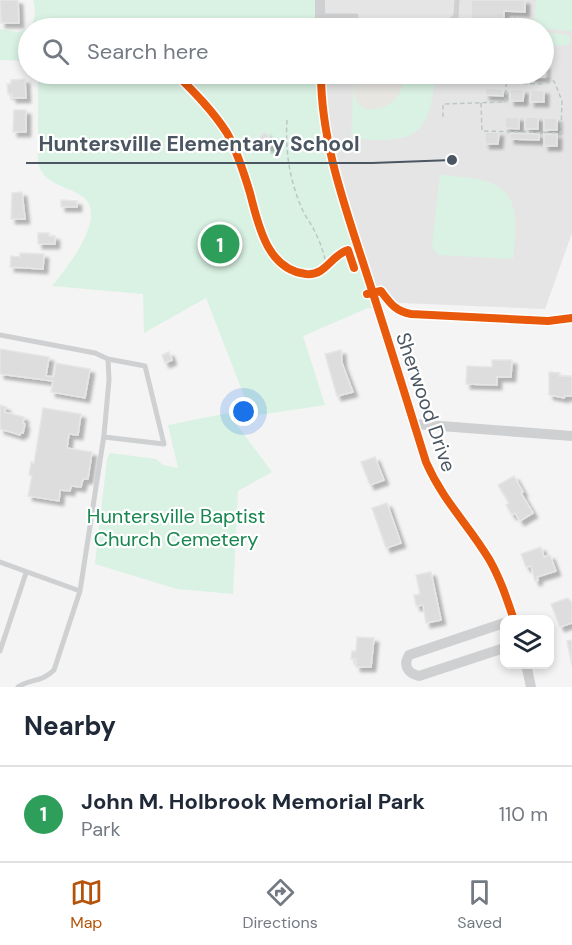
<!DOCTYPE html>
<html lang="en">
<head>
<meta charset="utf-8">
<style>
  body { margin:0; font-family:"DM Sans",sans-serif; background:#f2f2f3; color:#1f2937 }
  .controls { position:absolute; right:18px; bottom:18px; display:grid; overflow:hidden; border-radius:12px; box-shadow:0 3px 9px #0003 }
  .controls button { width:54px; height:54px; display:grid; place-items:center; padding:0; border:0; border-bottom:2px solid #e0e1e3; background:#fff; color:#1f2937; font:30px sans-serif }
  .you { position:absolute; left:244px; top:412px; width:21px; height:21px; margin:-15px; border:4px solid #fff; border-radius:50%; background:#1a73e8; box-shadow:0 0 0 9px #1a73e833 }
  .badge { display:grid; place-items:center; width:39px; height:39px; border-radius:50%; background:#b45309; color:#fff; font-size:20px; font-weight:700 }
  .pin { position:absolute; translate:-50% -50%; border:3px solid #fff; box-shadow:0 2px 6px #0006 }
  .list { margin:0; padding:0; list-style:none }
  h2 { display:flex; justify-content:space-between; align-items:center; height:78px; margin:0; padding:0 24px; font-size:26px }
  h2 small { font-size:20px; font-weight:400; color:#747a83 }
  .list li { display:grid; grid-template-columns:39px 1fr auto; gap:18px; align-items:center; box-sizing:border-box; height:96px; padding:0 24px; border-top:2px solid #e0e1e3 }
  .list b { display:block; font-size:22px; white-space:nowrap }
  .list p { margin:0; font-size:20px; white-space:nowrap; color:#747a83 }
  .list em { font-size:20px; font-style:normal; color:#747a83 }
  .icon { flex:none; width:33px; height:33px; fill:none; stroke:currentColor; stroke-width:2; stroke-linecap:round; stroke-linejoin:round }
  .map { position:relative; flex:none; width:572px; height:687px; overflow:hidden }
  .search { position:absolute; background:#fff; box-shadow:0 3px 9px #0003; left:18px; right:18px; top:18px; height:66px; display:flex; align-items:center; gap:15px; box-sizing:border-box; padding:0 21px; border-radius:33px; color:#747a83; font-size:22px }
  .sheet { height:174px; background:#fff }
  nav { display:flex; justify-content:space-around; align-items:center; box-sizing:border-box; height:84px; border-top:2px solid #e0e1e3; background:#fff; font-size:16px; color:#747a83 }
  nav a { display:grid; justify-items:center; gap:3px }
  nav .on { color:#b45309 }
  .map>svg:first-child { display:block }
</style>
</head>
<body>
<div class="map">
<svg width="572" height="687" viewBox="0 0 572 687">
  <defs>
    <filter id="shadow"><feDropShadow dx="4.5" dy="4.5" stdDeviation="1.5" flood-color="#0004"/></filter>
  </defs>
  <rect width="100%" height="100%" fill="#f4f4f4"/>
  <path fill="#e6e5e6" d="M320 0H572V233L545 309 376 302 339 183 321 74H544V28H320Z"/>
  <path fill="#d9f2e3" d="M33 0H320V28H29C36 21 36 10 33 0Z
    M536 0H572V31L534 28Z
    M0 29 17 32 28 29V61L0 60Z
    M544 33 564 34 570 38V41L567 45 544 46Z
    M38 74H321L322 107 378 309 368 308 303 336 325 405 252 416 206 298 144 333 143 294 52 286C65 270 109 217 83 197 69 186 46 186 39 166 37 160 38 150 38 143 38 120 38 97 38 74Z
    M354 74H435C430 139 413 144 351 138Z
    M440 175C509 180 521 188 513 259L438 255 432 247Z
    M228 413 272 472 238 491 233 594 177 589 95 564 107 459 110 453 156 459 163 465 178 468 168 425Z"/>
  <path fill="#e7e6e1" d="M356 74H400C413 103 361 124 355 97 353 90 355 81 356 74Z"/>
  <path fill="#ddddde" stroke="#e5e6e7" stroke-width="1.5" filter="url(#shadow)" d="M0 0H18L19 23H1Z
    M471 0H525V12L504 11V28H471Z
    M544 65H545V77H531V74H544Z
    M25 79 26 98H12V94H8L7 84H11V80Z
    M486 88 503 89V96L485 95Z
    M510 89 524 90 523 101H510Z
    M531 90H544V102H530Z
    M14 110H26V132H13Z
    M505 117H519V129L505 128Z
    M525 117H538V129H525Z
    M544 118H557V130H544Z
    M265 132 274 143 268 148 259 138Z
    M485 132H499L498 144H485Z
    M510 133 539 134V140L510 139Z
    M544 134H557V146H544Z
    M22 192 25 219H11L12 193Z
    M61 200 77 201V207H61Z
    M38 233H49V236H55V244H38Z
    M20 253 44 254 43 269 10 267 11 256 20 257Z
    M0 349 49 357 46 376 54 377 56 363 90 369 85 398 51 392 53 381 0 374Z
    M341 350 342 363 353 392 337 396 325 354Z
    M169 352 172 360 165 363 162 355Z
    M492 360H512L511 377H497V385L466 384 467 366 492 367Z
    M549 372 560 373 559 376H572V396H565L564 398 549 395Z
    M0 405 6 407 4 412 24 417 23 423 25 424 23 433 21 432 20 435 0 429Z
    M43 408 81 414 78 435 69 434 67 448 92 452 88 479H83L81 487 71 486 70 491 60 490 59 501 28 496 32 476 29 475 31 462 34 463Z
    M375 457 384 480 370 485 361 462Z
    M514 476 523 492 521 493 533 513 520 521 515 513 512 515 506 505 509 503 498 485Z
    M387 503 401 543 386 548 372 508Z
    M541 547 544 557 550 555 556 571 537 577 538 580 535 581 531 566 526 567 521 554Z
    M431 572 441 620 426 623 423 605 416 606 414 595 420 594 416 575Z
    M568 598 572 603V623L560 627 551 604Z
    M357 637 374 638 371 667H356V659H351L352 651H356Z
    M572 640V665L567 641Z"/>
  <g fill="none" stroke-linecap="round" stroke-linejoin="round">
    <path stroke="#bcc7c4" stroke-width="1.5" stroke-dasharray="4.5 3" stroke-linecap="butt" d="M144 20 204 24 214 28 222 26 264 28
      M461 21 465 28
      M514 28 515 14
      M481 103 482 131 561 133 562 101 554 81 540 84 506 83
      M443 117V104L505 102 507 74
      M287 120C285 153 290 182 303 211 307 219 312 225 315 232 321 243 324 255 327 267"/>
    <path stroke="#ced0d2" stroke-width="5" d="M320 16H356
      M449 22 456 16 457 0
      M0 335 95 353 108 359 109 380 104 435 80 591 0 562
      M104 437 164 444 145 366 108 359
      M0 651 26 573
      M18 687C31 678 41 683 54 670L80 591"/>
    <path stroke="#ced0d2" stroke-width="10" d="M320 0V28
      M321 74C321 144 347 212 368 278 388 339 407 401 426 462 443 501 468 524 489 559 500 578 507 599 514 620
      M414 424 572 436
      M504 623 409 655C403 665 407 673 419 676L504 648
      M526 664 531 687"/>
    <g stroke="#fff" stroke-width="11">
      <path id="cycleway" d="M176 74C194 92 213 111 227 133 237 151 244 173 250 193 258 224 267 270 306 274 326 276 331 255 348 250L354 268
        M321 74C321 144 347 212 368 278 388 339 407 401 426 462 443 501 468 524 489 559 500 578 507 599 514 620
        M367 294 381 291C390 303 395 311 411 314L548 321 572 318"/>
    </g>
    <use href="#cycleway" stroke="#e8590c" stroke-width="8"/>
  </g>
  <g text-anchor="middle" stroke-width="4.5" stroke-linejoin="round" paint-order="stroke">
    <g font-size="20" fill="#4a5661" stroke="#fff">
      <text transform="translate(426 402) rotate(71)" y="7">Sherwood Drive</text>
    </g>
    <g font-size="20" fill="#17864f" stroke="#fff">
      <text x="176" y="523">Huntersville Baptist<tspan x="176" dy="23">Church Cemetery</tspan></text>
    </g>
  </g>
  <path fill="none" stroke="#4a5661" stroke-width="2" d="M452 160L372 163H26"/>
  <circle fill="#4a5661" stroke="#fff" stroke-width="2" cx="452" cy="160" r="6"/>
  <g font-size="21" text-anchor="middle" font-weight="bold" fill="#4a5661" stroke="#fff" stroke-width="4.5" stroke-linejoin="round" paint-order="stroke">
    <text x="199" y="151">Huntersville Elementary School</text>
  </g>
</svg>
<div class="controls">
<button><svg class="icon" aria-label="layers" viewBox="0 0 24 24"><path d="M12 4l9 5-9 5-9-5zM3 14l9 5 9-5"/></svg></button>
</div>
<div class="you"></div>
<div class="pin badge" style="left:220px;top:244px;background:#2e9e5b">1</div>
<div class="search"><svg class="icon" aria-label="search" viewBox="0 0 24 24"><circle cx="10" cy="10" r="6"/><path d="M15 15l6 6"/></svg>Search here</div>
</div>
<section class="sheet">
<h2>Nearby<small></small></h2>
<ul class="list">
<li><span class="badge" style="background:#2e9e5b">1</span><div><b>John M. Holbrook Memorial Park</b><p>Park</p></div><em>110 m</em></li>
</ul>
</section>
<nav>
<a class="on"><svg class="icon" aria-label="map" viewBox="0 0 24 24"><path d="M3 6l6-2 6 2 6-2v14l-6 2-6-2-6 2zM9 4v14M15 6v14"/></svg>Map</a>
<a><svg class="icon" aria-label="directions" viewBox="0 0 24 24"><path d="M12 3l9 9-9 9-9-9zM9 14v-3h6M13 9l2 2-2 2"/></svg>Directions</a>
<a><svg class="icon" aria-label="saved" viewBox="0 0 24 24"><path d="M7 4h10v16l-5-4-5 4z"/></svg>Saved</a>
</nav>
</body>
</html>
